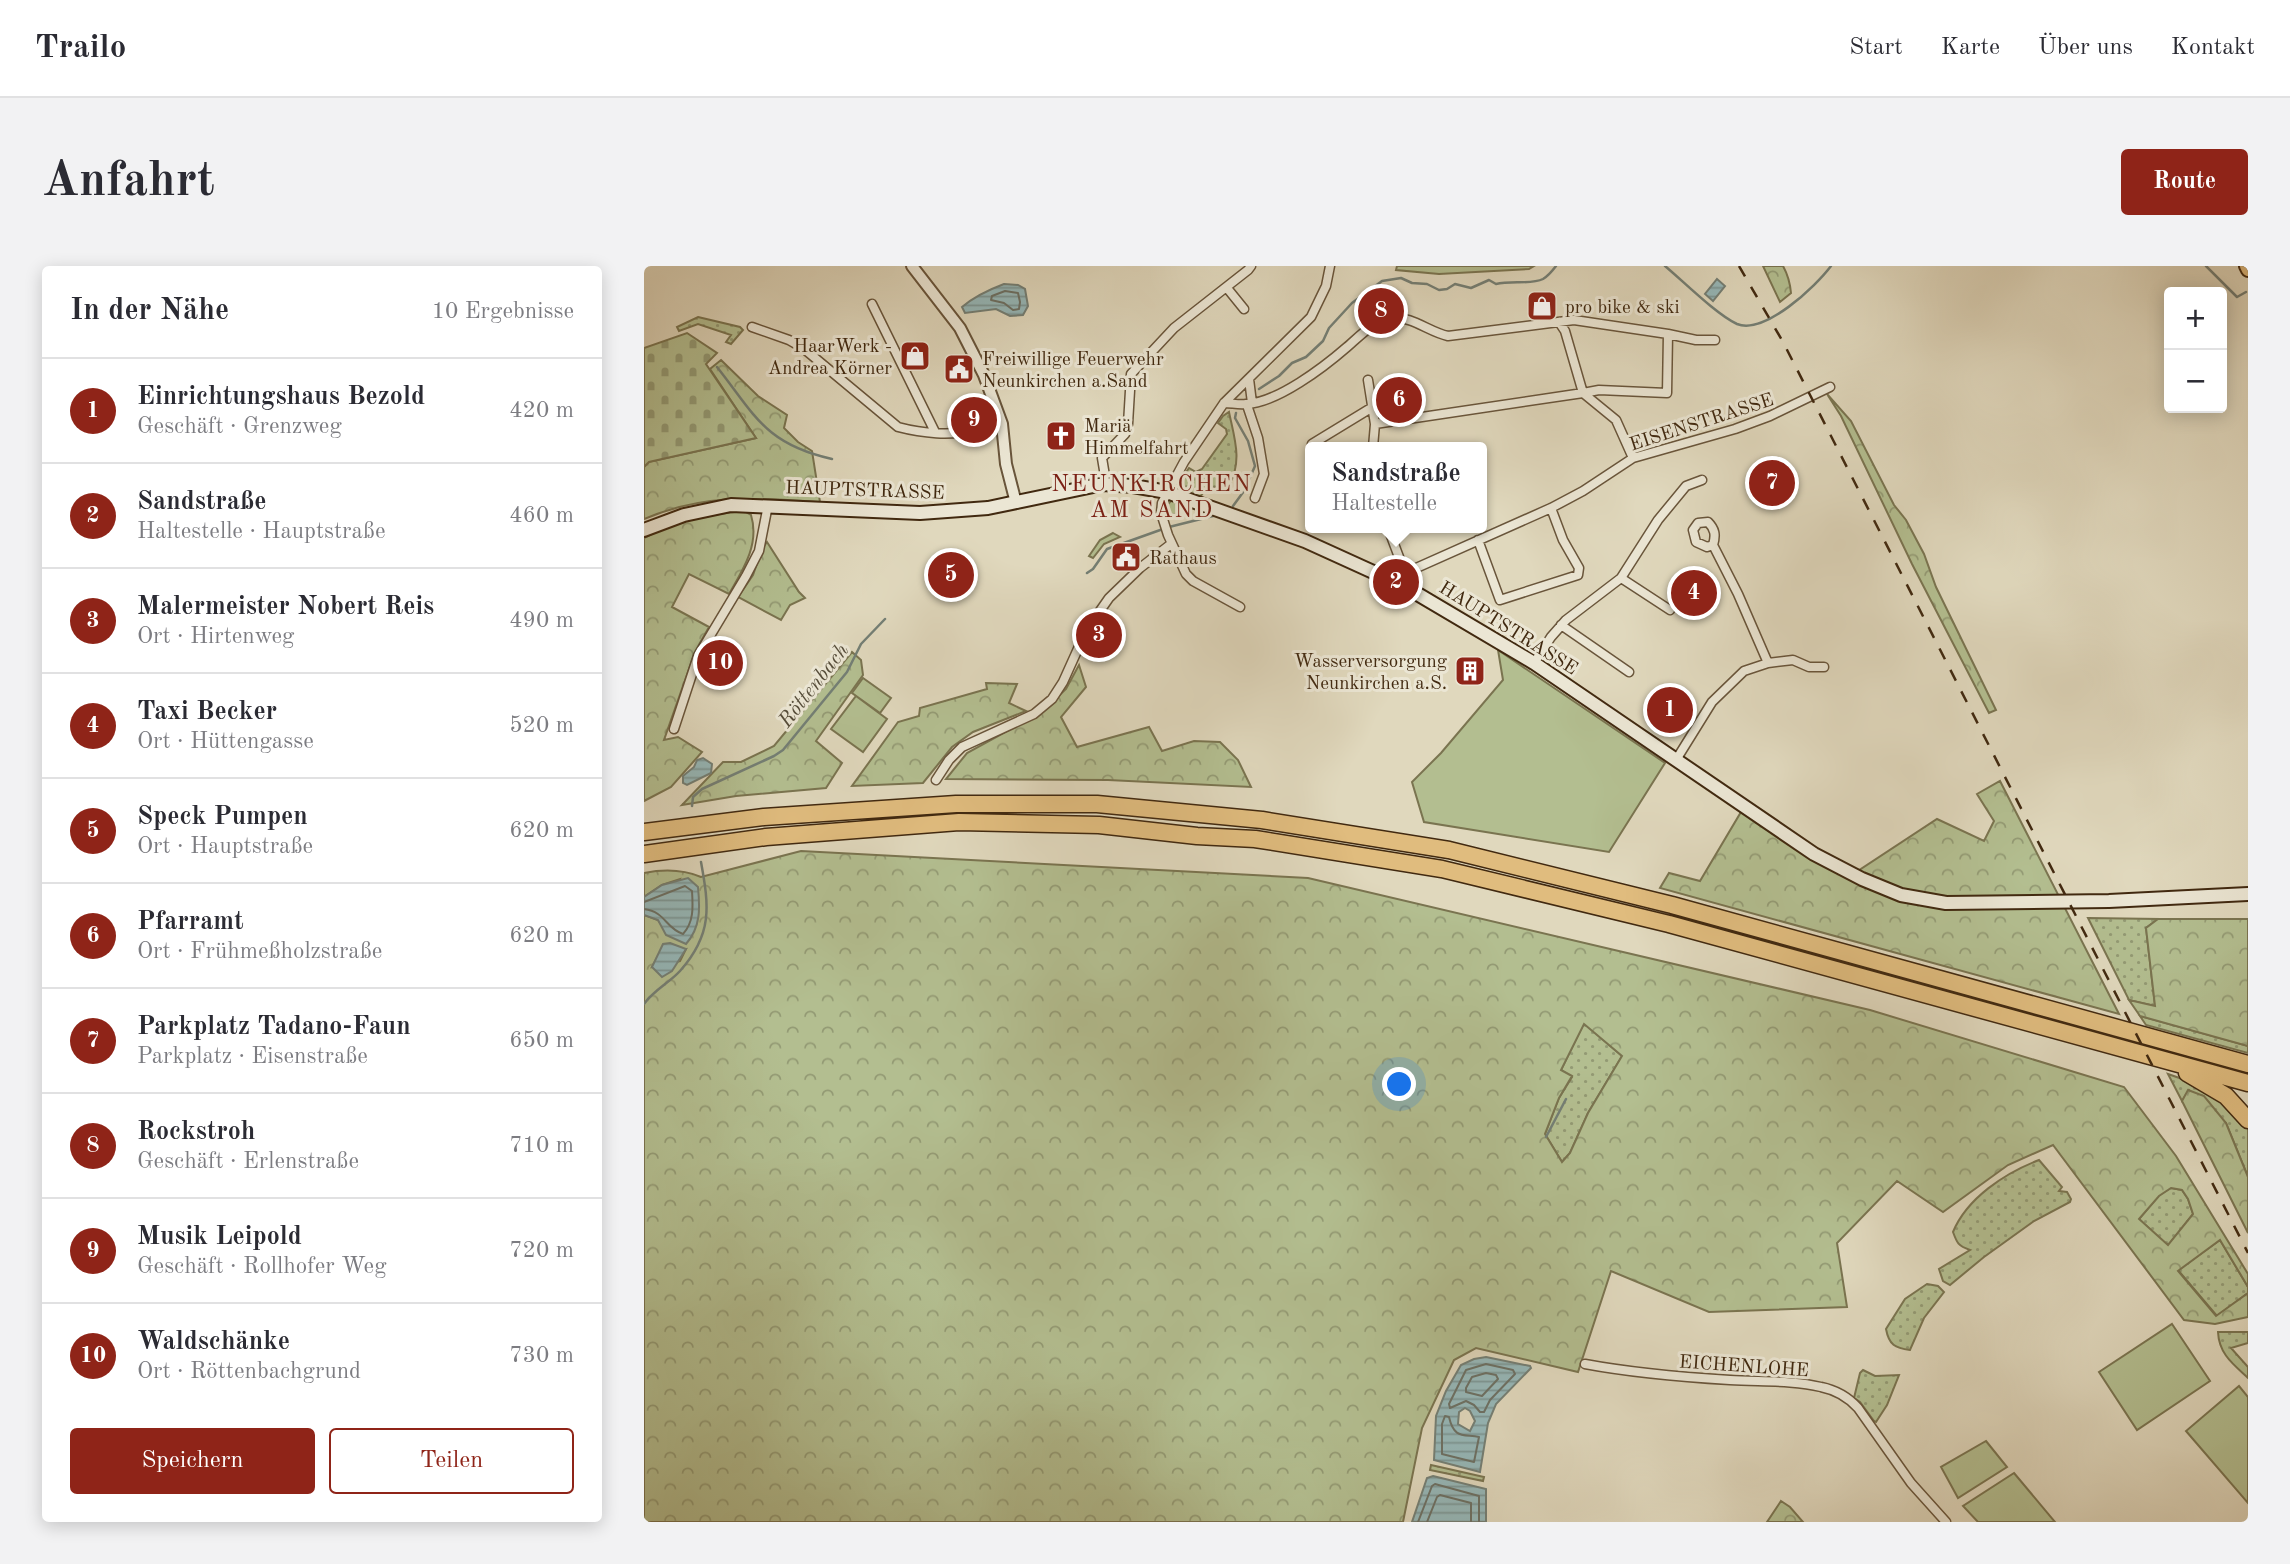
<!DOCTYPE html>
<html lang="de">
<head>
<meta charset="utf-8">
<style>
  body { margin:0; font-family:"Old Standard TT",serif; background:#f2f2f3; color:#2b2b33 }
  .controls { position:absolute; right:21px; top:21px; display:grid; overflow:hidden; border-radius:7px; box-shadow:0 4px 18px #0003 }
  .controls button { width:63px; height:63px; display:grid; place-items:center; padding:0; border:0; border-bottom:2px solid #e1e1e2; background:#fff; color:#2b2b33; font:35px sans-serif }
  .you { position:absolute; left:756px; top:819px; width:24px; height:24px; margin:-18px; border:5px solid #fff; border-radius:50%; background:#1a73e8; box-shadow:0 0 0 10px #1a73e833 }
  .badge { display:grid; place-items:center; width:46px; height:46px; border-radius:50%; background:#8f2418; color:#fff; font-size:23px; font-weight:700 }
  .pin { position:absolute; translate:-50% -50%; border:4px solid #fff; box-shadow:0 2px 7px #0006 }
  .popup { position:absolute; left:661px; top:176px; width:182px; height:91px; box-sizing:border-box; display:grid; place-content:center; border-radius:7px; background:#fff; filter:drop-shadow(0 2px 5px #0005); font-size:23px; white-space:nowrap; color:#7c7c81 }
  .popup b { font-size:26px; color:#2b2b33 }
  .popup::after { content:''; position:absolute; left:50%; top:100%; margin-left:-14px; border:14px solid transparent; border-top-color:#fff }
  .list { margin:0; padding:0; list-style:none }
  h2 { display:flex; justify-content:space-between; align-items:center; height:91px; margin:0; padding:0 28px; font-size:30px }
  h2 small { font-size:23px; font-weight:400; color:#7c7c81 }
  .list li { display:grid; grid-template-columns:46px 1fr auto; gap:21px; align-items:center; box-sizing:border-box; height:105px; padding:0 28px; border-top:2px solid #e1e1e2 }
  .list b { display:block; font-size:26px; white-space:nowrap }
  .list p { margin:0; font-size:23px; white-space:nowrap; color:#7c7c81 }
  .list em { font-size:23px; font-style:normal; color:#7c7c81 }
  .actions { display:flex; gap:14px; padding:21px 28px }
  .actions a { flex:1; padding:16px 0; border:2px solid #8f2418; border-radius:7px; text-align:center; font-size:24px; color:#8f2418 }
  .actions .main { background:#8f2418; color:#fff }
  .map { position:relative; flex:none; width:1604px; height:1256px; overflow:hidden; border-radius:7px }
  header { display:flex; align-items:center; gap:42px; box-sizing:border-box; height:98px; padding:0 35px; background:#fff; border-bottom:2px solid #e1e1e2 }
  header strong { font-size:33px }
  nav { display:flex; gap:38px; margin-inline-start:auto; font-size:24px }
  .intro { display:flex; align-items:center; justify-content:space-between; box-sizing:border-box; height:168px; padding:0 42px }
  h1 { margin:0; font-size:49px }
  .button { padding:18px 32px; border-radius:7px; background:#8f2418; color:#fff; font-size:24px; font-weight:700 }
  main { display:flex; gap:42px; padding:0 42px }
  aside { flex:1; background:#fff; border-radius:7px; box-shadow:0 4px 18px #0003 }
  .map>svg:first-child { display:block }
</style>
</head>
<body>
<header>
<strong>Trailo</strong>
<nav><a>Start</a><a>Karte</a><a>Über uns</a><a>Kontakt</a></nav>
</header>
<div class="intro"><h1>Anfahrt</h1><a class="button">Route</a></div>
<main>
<aside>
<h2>In der Nähe<small>10 Ergebnisse</small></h2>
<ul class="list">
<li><span class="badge">1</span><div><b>Einrichtungshaus Bezold</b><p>Geschäft · Grenzweg</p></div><em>420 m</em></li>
<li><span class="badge">2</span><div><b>Sandstraße</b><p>Haltestelle · Hauptstraße</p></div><em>460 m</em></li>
<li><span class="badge">3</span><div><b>Malermeister Nobert Reis</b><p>Ort · Hirtenweg</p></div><em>490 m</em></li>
<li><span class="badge">4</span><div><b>Taxi Becker</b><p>Ort · Hüttengasse</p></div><em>520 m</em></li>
<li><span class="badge">5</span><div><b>Speck Pumpen</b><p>Ort · Hauptstraße</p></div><em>620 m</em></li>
<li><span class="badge">6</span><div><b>Pfarramt</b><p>Ort · Frühmeßholzstraße</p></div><em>620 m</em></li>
<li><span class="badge">7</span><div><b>Parkplatz Tadano-Faun</b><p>Parkplatz · Eisenstraße</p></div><em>650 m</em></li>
<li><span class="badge">8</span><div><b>Rockstroh</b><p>Geschäft · Erlenstraße</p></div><em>710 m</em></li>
<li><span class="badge">9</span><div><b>Musik Leipold</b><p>Geschäft · Rollhofer Weg</p></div><em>720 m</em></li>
<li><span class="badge">10</span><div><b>Waldschänke</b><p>Ort · Röttenbachgrund</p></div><em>730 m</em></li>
</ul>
<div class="actions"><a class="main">Speichern</a><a>Teilen</a></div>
</aside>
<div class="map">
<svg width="1604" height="1256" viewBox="0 0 1604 1256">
  <defs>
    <pattern id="grass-dots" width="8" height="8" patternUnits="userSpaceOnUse" patternTransform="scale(1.75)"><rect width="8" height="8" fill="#b3be90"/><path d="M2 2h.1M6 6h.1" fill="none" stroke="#939a74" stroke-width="1.8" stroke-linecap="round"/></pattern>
    <pattern id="forest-crowns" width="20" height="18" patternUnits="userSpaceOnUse" patternTransform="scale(1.75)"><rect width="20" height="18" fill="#b3be90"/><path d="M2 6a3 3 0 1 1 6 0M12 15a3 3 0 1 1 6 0" fill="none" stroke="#939a74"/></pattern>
    <pattern id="cemetery-stones" width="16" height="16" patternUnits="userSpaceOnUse" patternTransform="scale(1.75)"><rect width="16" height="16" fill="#b3be90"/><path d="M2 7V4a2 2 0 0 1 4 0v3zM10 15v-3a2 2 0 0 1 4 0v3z" fill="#939a74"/></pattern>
    <pattern id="water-rules" width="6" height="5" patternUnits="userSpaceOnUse" patternTransform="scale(1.75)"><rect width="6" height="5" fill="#96b8b9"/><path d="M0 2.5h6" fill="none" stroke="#7c9695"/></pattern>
  </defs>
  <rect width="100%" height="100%" fill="#e0d8bd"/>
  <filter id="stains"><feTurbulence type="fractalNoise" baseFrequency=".00286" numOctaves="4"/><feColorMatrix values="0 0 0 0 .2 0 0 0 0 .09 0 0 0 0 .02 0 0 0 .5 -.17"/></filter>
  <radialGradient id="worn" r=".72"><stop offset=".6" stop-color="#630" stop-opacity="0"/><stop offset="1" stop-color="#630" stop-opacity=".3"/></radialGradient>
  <path fill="url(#grass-dots)" stroke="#7a7450" stroke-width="2" d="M54 51 96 61 99 64 87 78 82 76 87 69 54 58 35 65 33 61Z
    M585 146C590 171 599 195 585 219L562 223 556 231 538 224 536 215 545 202 552 206 558 203 583 168 582 163 574 157 579 150Z
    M527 235H530L552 241 522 251 523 239Z
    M1444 652 1514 653 1502 662 1511 740 1485 734Z
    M1496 750 1604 780V787L1502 759Z
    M940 757 978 790 944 847 926 887 918 896 901 868 915 832 928 811 917 804Z
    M1524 808 1564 822 1604 859V911L1582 857 1545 824 1538 835Z
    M1395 894 1418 921 1415 925 1423 926 1427 933 1426 936 1390 955 1340 991 1306 1019 1299 1015 1295 1003 1326 984C1314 980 1313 977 1309 966 1323 932 1361 907 1395 894Z
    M1527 922 1538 924 1544 933 1549 948 1524 980 1495 953 1515 929Z
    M1576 974 1604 1021V1027L1573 1050 1534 1004Z
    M1283 1018 1294 1020 1300 1026 1280 1052 1266 1084C1251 1082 1245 1079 1242 1063L1261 1033Z
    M1574 1066H1604V1077L1587 1082 1604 1101V1112C1589 1098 1575 1088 1574 1066Z
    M1219 1104 1231 1110 1255 1109 1243 1139 1232 1156 1230 1155 1216 1136 1210 1132 1216 1107Z
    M787 1199 840 1211 839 1215 786 1204Z"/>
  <path fill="url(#forest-crowns)" stroke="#7a7450" stroke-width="2" fill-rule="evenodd" d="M1119 0H1139C1144 9 1146 16 1147 27L1136 36Z
    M77 94 114 130 143 149 140 162 154 176 168 185 176 236C111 232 62 227 0 253V201L4 196 112 172 66 103Z
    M1183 128 1207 155 1250 239 1262 254 1280 288 1292 321 1352 444 1345 447 1268 298 1197 150Z
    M100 245 107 249C116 278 99 304 85 328L45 308 28 341 65 361 51 386 20 474 34 471 58 486 27 521 0 535V272C32 255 64 248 100 245Z
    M123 276 155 326 161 332 146 339 137 354 94 331 109 309 118 283Z
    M208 386 217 394 219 409 172 475 198 497 182 522 92 530 38 539 79 496H97L130 480Z
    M435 399 442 421 417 451 433 481 505 461 518 485 550 475 576 476 594 494 607 521 464 514 302 513 323 487 398 446 422 423Z
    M342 417 373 418 365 437 382 445 329 466 308 481 279 517 208 520 254 456 275 450 276 442 343 423Z
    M1356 515 1475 748 1016 622 1025 607 1056 615 1097 546 1203 612 1293 553 1340 575 1350 555 1333 528Z
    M157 585 664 612 1226 744 1480 821 1532 890 1604 1008V1021L1576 974 1534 1005 1572 1050 1604 1027V1051L1571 1058 1540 1054 1409 879 1364 899 1299 946 1253 915 1193 977 1203 1041 1065 1046 967 1005 934 1106 832 1082 810 1094 778 1162 759 1256H0V649L14 654 19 660 36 613 18 619 0 631V607C20 603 38 603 57 611ZM42 683 36 695 8 701 15 688ZM940 758 978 790 944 847 926 887 918 896 901 868 915 832 928 810 917 804ZM1527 922 1538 924 1544 933 1549 948 1524 979 1495 953 1515 930Z
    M1514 653H1604V780L1496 750 1485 734 1511 740 1502 662Z
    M1544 824 1560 830 1582 857 1604 911V967L1538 835Z
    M1137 1235 1146 1241 1159 1256H1123Z"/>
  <path fill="url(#cemetery-stones)" stroke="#7a7450" stroke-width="2" d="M43 67 73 87 62 98 112 172 5 196 0 201V82Z"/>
  <path fill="#b3be90" stroke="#7a7450" stroke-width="2" d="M753 0H890L885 3 795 8 752 4Z
    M469 267 476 271 460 278 449 292 445 290 456 274Z
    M854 384 1021 497 965 586 780 556 768 516 797 487 859 414Z
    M219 412 247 432 236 447 208 427Z
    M212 430 243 453 219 486 187 463Z
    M1528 1058 1566 1115 1493 1164 1455 1106Z
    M1595 1120 1604 1131V1237L1542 1165Z
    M1342 1175 1363 1201 1314 1232 1297 1201Z
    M1370 1207 1411 1256H1334L1319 1240Z"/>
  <path fill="url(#water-rules)" stroke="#747f75" stroke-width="2" fill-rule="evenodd" d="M1073 13 1081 20 1069 35 1061 28Z
    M360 18 374 19 381 23 384 40 379 49 366 50 352 43 321 47 318 41C331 30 344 24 360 18Z
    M59 492 68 498 67 507 43 519 39 517V510L50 501 53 494Z
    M44 612 54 621C56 642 57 661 42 678L22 669 14 654 0 649V631L18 619Z
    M26 677 42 683 28 705 18 711 8 701 19 678Z
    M842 1091 886 1100 887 1102 852 1138 844 1157 836 1206 790 1194 792 1150 802 1125 817 1099 830 1093ZM821 1142 826 1145 831 1155 826 1165 814 1158 815 1146Z
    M789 1210 842 1223V1256H768L783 1212Z"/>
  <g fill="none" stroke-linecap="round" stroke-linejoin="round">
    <path stroke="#6c7064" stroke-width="2" d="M361 25 374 27 376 36 375 43 369 44 360 37 347 34 348 30Z
      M0 636 41 620 48 625C49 641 50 656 39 668 21 662 22 646 0 643
      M842 1098 869 1104 871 1108 846 1134 840 1146H836L830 1139 822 1135 806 1142 805 1138 822 1104Z
      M842 1107 852 1109 854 1113 838 1130 822 1126V1122L828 1111Z
      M801 1150 805 1151C810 1173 819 1168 835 1171L830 1196 798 1188V1158Z
      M774 1256 788 1220 791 1218 835 1230V1256
      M783 1256 793 1231 796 1229 827 1237V1256"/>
    <path stroke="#747f75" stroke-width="2.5" d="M1021 0C1039 15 1073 49 1093 58 1121 69 1172 20 1187 0
      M1562 0 1593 31 1602 26
      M73 101C111 149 121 178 188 193
      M615 123 635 110 648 97 662 91 679 75 685 62 708 37 738 15 757 12 768 17 783 18 795 24 803 23 811 18 827 22 845 14 852 18C867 14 887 19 899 13 904 10 909 4 912 0
      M589 240 600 225 611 200 604 175 591 152 592 147
      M525 261 573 249
      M443 307 449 303 463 283 519 263
      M48 540 49 531 58 523 130 490 139 484 203 406 217 378 241 353
      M0 738C10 724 25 717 36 705 69 668 65 640 57 596
      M902 871 922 833"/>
    <g stroke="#69553b" stroke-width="11">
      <path id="minor" d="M583 22 600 43
        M228 38 291 166
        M108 61 145 74 159 82 254 161C277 167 308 171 331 163 339 161 348 154 355 150
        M1024 68 1052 74H1071
        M605 113 608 137
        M724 114 731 158 729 181
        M580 137C587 137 595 139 602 138 633 137 680 101 703 81 716 70 730 54 748 52 768 50 785 66 804 70L930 54 1024 68 1023 127 955 124 939 127 921 65 915 56
        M603 139 614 172 620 208 611 232
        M731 158 939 127 972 154 989 192
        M668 178 727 142
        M459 218 461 210 458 192 481 168 484 158 487 108 530 62 604 4 607 0
        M744 262 761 307
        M834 274 856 334 934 309 935 302 919 274 907 242
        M1069 279 1063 281 1052 276 1049 264 1054 257 1064 256C1071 263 1072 269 1069 279L1094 328 1124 397
        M977 312 1026 344
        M760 320 761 307 907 242 939 225 989 192 1091 163 1126 150 1186 121
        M596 341 549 315 542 308 524 269 517 247 518 237 540 196 580 137 667 51 682 20 686 0
        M917 359 985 406
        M890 397 907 371 922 354 977 312 1014 254 1042 220 1058 214
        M30 463 54 390 102 310 115 285 124 239
        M1032 494 1068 436 1100 405 1124 397 1149 394 1165 401H1180
        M292 514 305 494 318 481 390 448 408 433 419 416 442 365 465 332 496 302 527 278
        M941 1098C989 1107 1037 1111 1086 1114 1115 1116 1148 1114 1177 1121 1192 1124 1204 1131 1214 1142L1267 1217 1302 1256"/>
    </g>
    <g stroke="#69553b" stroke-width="14">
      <path id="tertiary" d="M268 0 316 62 340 109 358 158 362 198 372 237"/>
    </g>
    <g stroke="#412910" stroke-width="16">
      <path id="secondary" d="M0 264 40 249 87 239 276 247 344 242 459 218 489 220 523 226 661 275 760 320 890 397 1170 588 1218 613 1257 629 1302 637 1465 635 1604 628"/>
    </g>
    <g stroke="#412910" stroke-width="16">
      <path id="primary" d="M1602 0 1604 4"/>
    </g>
    <g stroke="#412910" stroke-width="19">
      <path id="motorway" d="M0 566 120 551 312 538H453L618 554 805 584 1028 639 1604 798
        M0 588 122 571 315 556 455 559 553 570 611 573 798 603 1025 658 1604 817
        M1543 807 1582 830 1604 854"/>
    </g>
    <use href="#minor" stroke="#ebe6d4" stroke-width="8"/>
    <use href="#tertiary" stroke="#ebe6d4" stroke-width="10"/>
    <use href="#secondary" stroke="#ebe6d4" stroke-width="12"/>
    <use href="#primary" stroke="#e0bc7e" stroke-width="12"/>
    <use href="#motorway" stroke="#e0bc7e" stroke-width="16"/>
    <path stroke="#412910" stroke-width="2.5" stroke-dasharray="12 12" stroke-linecap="butt" d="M1095 0 1139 76 1604 987"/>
  </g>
  <defs>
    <g id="shop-square" transform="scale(1.575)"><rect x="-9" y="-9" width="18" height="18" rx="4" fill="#8f2418" stroke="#ebe6d4"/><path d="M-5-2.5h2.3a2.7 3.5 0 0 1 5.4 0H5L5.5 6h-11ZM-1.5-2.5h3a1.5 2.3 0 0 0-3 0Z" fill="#fff"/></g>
    <g id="civic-square" transform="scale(1.575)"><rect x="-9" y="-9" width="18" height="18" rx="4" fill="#8f2418" stroke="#ebe6d4"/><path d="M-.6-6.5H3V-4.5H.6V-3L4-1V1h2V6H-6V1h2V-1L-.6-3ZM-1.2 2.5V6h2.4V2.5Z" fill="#fff"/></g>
    <g id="church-square" transform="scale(1.575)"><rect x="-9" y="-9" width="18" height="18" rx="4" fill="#8f2418" stroke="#ebe6d4"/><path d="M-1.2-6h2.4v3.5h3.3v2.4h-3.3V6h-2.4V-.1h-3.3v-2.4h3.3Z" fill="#fff"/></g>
    <g id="building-square" transform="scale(1.575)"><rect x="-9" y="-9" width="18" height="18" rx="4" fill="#8f2418" stroke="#ebe6d4"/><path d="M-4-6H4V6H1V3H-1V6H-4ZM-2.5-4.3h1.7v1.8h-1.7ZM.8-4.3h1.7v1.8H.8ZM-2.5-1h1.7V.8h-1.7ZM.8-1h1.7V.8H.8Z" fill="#fff"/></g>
  </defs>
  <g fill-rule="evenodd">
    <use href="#shop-square" x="898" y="40"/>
    <use href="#shop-square" x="271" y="90"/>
    <use href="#civic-square" x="315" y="103"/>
    <use href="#church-square" x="417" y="170"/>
    <use href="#civic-square" x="482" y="291"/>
    <use href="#building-square" x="826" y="405"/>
  </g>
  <g text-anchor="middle" stroke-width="6" stroke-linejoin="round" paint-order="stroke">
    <g font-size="19" fill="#412910" stroke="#ebe6d4" text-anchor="start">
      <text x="921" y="47">pro bike &amp; ski</text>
      <text x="248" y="86" text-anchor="end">HaarWerk -<tspan x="248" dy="22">Andrea Körner</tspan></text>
      <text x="338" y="99">Freiwillige Feuerwehr<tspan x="338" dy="22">Neunkirchen a.Sand</tspan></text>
      <text x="440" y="166">Mariä<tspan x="440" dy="22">Himmelfahrt</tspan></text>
      <text x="505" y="298">Rathaus</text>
      <text x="803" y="401" text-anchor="end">Wasserversorgung<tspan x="803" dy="22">Neunkirchen a.S.</tspan></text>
    </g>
    <g font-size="19" fill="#412910" stroke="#ebe6d4">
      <text transform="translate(1057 155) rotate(-18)" y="7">EISENSTRASSE</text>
      <text transform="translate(221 223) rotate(2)" y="7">HAUPTSTRASSE</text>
      <text transform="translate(865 361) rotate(32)" y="7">HAUPTSTRASSE</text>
      <text transform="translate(1100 1099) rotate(4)" y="7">EICHENLOHE</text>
    </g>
    <g font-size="21" font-style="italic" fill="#564d3a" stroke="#ebe6d4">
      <text transform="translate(169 419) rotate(-52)" y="7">Röttenbach</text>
    </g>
    <g font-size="23" letter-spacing="2" fill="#7a1f14" stroke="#ebe6d4">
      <text x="508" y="225">NEUNKIRCHEN<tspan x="508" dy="26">AM SAND</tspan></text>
    </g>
  </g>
  <rect width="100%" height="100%" filter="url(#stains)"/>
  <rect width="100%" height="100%" fill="url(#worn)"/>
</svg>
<div class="controls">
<button>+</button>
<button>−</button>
</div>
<div class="you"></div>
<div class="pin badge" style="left:1026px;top:444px">1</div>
<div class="pin badge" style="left:752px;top:316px">2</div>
<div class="popup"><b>Sandstraße</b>Haltestelle</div>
<div class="pin badge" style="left:455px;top:369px">3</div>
<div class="pin badge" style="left:1050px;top:327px">4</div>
<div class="pin badge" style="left:307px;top:309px">5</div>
<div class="pin badge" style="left:755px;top:134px">6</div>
<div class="pin badge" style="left:1128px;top:217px">7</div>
<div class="pin badge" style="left:737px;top:45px">8</div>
<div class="pin badge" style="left:330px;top:154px">9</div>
<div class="pin badge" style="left:76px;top:397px">10</div>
</div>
</main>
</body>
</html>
